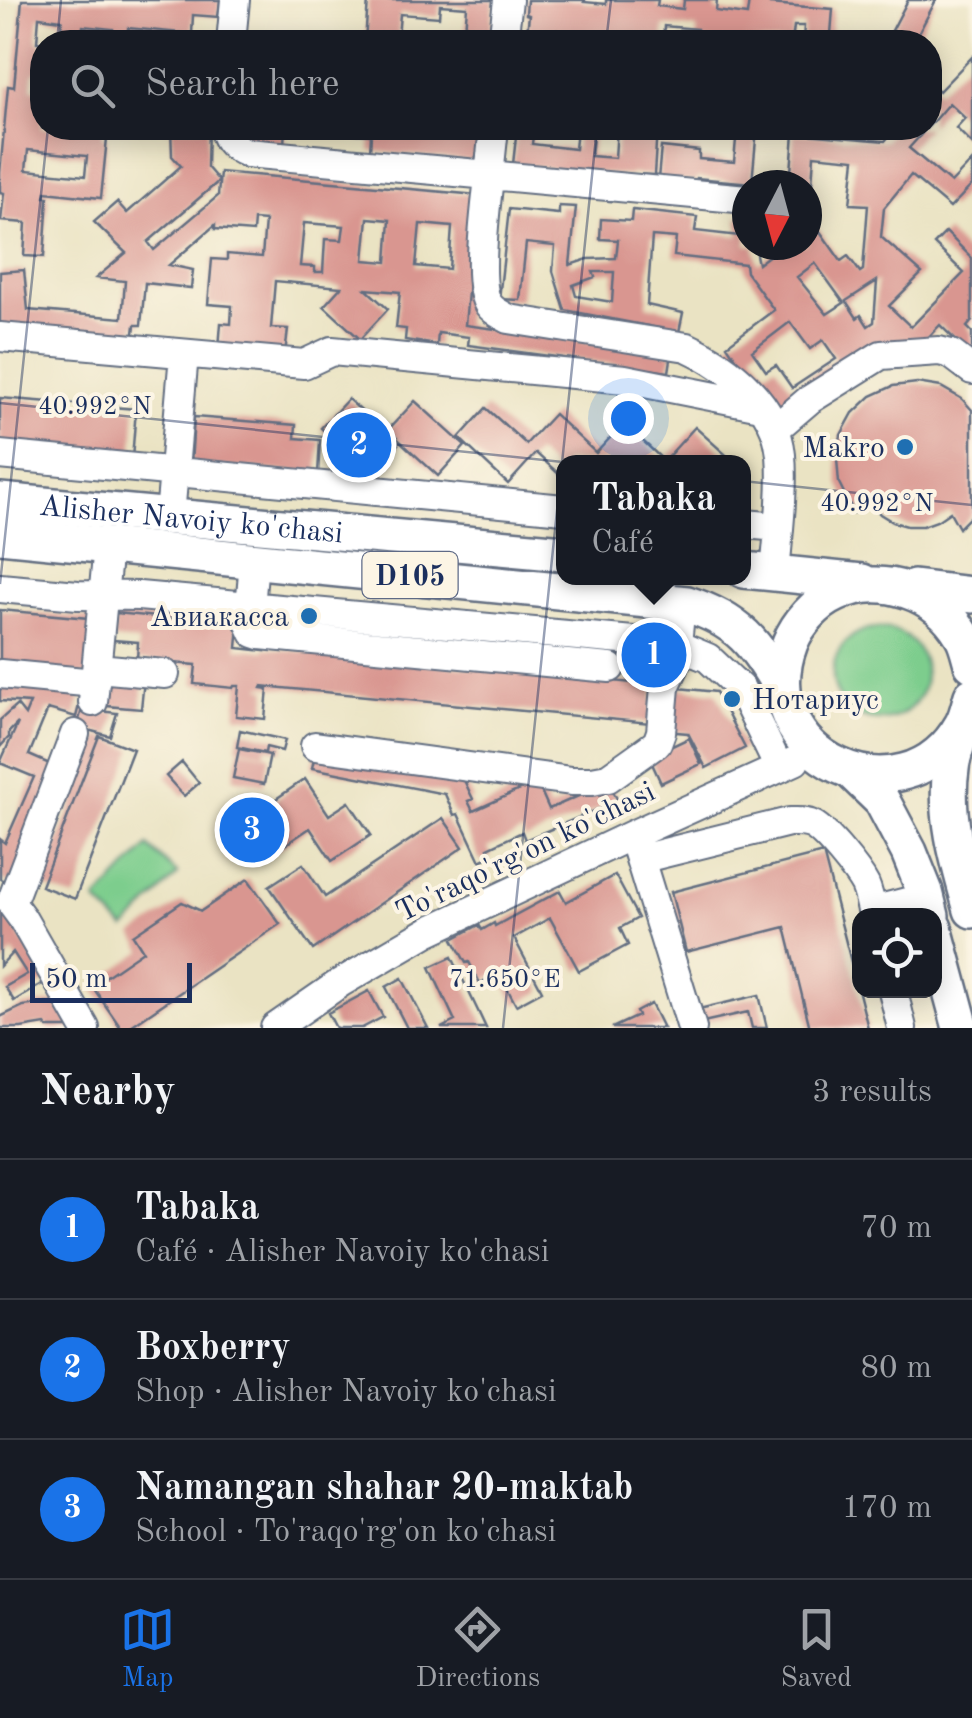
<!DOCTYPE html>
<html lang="en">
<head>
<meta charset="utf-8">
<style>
  body { margin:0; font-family:"Old Standard TT",serif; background:#242831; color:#f1f3f6 }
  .controls { position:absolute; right:30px; bottom:30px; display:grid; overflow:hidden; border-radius:20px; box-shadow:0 5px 25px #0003 }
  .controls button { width:90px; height:90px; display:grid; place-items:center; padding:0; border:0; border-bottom:2px solid #363941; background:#171b24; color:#f1f3f6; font:50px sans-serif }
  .compass { position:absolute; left:732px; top:170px; width:90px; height:90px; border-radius:50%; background:#171b24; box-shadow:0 5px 25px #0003; rotate:186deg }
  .scale { position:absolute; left:30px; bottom:25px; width:162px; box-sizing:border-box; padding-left:10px; border:5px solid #1b2f5e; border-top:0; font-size:28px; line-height:35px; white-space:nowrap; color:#1b2f5e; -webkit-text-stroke:8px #fcf5e5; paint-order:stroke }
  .you { position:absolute; left:628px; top:418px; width:35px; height:35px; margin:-25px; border:8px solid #fff; border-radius:50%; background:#1a73e8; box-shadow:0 0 0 15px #1a73e833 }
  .badge { display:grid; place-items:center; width:65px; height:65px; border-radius:50%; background:#1a73e8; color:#fff; font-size:32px; font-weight:700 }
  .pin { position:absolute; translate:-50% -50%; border:5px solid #fff; box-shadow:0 2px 10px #0006 }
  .popup { position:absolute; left:556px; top:455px; width:195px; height:130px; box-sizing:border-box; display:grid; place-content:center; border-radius:20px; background:#171b24; filter:drop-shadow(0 2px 8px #0005); font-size:32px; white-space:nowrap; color:#9ea1a6 }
  .popup b { font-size:38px; color:#f1f3f6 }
  .popup::after { content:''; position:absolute; left:50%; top:100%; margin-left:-20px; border:20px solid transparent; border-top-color:#171b24 }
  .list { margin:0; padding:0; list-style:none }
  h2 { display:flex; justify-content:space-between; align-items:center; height:130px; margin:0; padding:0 40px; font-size:42px }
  h2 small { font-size:32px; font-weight:400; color:#9ea1a6 }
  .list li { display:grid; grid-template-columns:65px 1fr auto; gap:30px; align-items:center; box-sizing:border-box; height:140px; padding:0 40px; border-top:2px solid #363941 }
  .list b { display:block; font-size:38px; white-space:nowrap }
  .list p { margin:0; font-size:32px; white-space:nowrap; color:#9ea1a6 }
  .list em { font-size:32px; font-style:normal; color:#9ea1a6 }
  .icon { flex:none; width:55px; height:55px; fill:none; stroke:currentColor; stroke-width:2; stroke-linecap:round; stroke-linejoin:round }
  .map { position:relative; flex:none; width:972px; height:1028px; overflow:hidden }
  .search { position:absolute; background:#171b24; box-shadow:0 5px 25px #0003; left:30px; right:30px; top:30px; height:110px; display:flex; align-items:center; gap:25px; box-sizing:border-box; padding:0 35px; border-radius:40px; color:#9ea1a6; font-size:38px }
  .sheet { height:550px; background:#171b24 }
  nav { display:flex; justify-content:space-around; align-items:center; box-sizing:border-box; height:140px; border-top:2px solid #363941; background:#171b24; font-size:28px; color:#9ea1a6 }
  nav a { display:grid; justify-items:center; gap:5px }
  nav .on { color:#1a73e8 }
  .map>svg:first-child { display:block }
</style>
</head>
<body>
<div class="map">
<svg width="972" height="1028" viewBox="0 0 972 1028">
  <rect width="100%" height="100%" fill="#fcf5e5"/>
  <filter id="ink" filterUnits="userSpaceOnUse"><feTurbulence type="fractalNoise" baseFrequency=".01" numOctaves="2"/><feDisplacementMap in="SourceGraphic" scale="20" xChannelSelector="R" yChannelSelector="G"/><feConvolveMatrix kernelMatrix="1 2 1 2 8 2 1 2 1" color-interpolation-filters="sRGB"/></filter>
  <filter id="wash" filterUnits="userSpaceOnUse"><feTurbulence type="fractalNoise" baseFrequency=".0048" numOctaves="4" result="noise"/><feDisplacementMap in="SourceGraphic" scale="40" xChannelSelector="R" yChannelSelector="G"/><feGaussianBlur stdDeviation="2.25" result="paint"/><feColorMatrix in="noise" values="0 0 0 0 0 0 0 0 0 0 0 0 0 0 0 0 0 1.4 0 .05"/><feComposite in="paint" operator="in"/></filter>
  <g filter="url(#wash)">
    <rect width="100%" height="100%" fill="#eae3c3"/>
    <path fill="#7dcd8d" stroke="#4c7e76" stroke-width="2.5" d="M833 674a46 46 0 1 1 92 0a46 46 0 1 1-92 0Z
      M148 846 178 874 125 929 96 901Z"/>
    <g id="blocks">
      <path fill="#d99690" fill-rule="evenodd" d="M22 0H220L218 17 193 15 192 34 128 28 127 42H112L113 29 83 26 81 40 60 38 62 20 39 17 37 42 42 43V72H34L32 89 42 90V128H103L102 138H107L101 198 46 192 45 197H48L44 257 24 256 26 223 1 221 4 193 0 192V173L8 86 14 87ZM28 150 87 156 85 176 26 170Z
        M368 0H494L491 42H464L467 7 440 5 439 17 400 14 398 38 418 40V42H365Z
        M527 0H585L584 2 606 4V0H658L657 6 683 9 684 0H717L716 11 747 15 749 0H770V4L833 9 831 34 875 38V42H815L803 40 804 26H794L792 42H696L697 29 664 26 663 42H625L626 37 557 30 556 42H526L529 15 526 14Z
        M908 0H936L914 42H886Z
        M972 57V144L956 128 965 118 949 103 930 125V83L939 91Z
        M171 128H208L207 167 219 181 148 242 154 250 218 196 220 172 477 195 465 325 672 353 669 372 468 345 469 337 438 333 437 345 405 340 406 329 396 328 400 292 366 289 388 309 360 339 324 306 341 287 275 281 271 328 288 329 285 354 219 348 221 323 231 324 232 306 208 304 212 259 227 260V254L262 257 265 221 254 220 253 232 215 229V225L169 265 193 270 191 288 145 283 141 325H135L133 342 0 330V272L24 270 28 310 122 318 125 281 96 278 126 253 94 222 117 202 127 213 181 166 172 156ZM368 218 390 220 387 262 364 260ZM304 223 344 226 342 240 325 239 323 272H315V267L300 266ZM420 224 452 227 449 269 416 266Z
        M239 128H285L284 144 238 139Z
        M346 128H400V133L415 134 416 128H482L479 162 370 151 371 135 345 133Z
        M517 128H534L532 144 575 149 577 128H594L591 156 615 158 617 128H657L654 175 630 174V176L513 164Z
        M737 128H757L752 183 697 178V182L658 179 661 147 699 151V159L734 162Z
        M896 128H927L909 148 951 183 972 161V185L950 208 911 175 884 208 881 237 922 273 889 306 911 327 964 273 934 244 946 232 972 258V321L967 327 972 332V356L940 325 918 348 901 349 892 340 778 416 758 391 727 345 774 310 746 272 745 264 674 256 676 238 652 236 647 305 683 313 679 332 565 310 553 271 555 246 526 243 520 300 499 299 509 209 559 214V206L576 207 570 265 588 259 616 258 618 240 600 239 601 219 631 221 632 210 697 217 695 231 740 236 737 218 747 216V245H754L758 264 783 245H807V213L841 261 848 256 860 272 863 270 868 205 850 204 855 159 814 155 811 199 807 198V185H790L794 133 885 141ZM815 263 844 303 827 314 797 277ZM593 272H614L612 302 576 296 573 285 595 277ZM877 281 874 322 868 326 861 315 857 318 846 301ZM790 322 810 349 823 340 836 359 792 388 776 365 766 371 752 351Z
        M917 383 941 387 962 399 972 410V515L959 528 950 512 937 521 923 526H907L893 522 880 514 870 502 854 513 839 483 837 459 841 435 853 413 871 396 893 386Z
        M0 398 136 409 132 459 0 448Z
        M348 399 398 444 370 474 321 428Z
        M415 401 465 446 438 476 388 430Z
        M486 408 526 444 554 414 596 453 624 423 664 461 695 427 734 462H607L604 460 601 462H564V479L536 453 508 484 459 438Z
        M194 417 296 425 295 438 320 440 318 474 191 465Z
        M0 610 99 619 93 676 0 669Z
        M116 613 239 625 237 648 265 651V648L654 685 650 723 262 686 261 688 268 689 265 719 236 716 239 686H234L233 688 194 684 196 665 137 660 138 642 113 640Z
        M110 677 144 680 141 709 107 706Z
        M0 685 58 690 81 697 76 717 48 709 29 755 61 769 13 885 0 879V839L5 843 34 777 0 763 18 723 9 732V737L0 747V720L17 705 25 715 30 703 0 701Z
        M669 687 716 692 745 748 706 768 688 733 665 731Z
        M82 709 117 713 110 736 77 727Z
        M240 730 285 740 282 751 266 747 265 753 237 747Z
        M99 736 133 749 75 899 41 886Z
        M689 738 701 764 661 783 649 757Z
        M239 749 270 755 264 784 233 778Z
        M316 750 461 774 473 799 468 801 473 811 537 782 549 809 590 791 610 785 618 801 525 840 522 832 488 848 492 856 480 861 458 814 454 815 445 794 312 768Z
        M182 762 199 783 184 796 166 776Z
        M305 779 329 815 349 802 371 835 332 861 310 828 261 861 238 825Z
        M443 818 463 847 313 950 269 886 303 864 325 897Z
        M823 853 868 1028H810L785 927 686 952 671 892Z
        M615 875 638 918 620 928 628 945 579 971 550 918 514 938 542 991 516 1005 499 973 480 983 469 962 466 963 453 939 479 925 482 930 494 923 495 926 560 891 566 902Z
        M248 879 280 924 128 1028H121L92 986 143 951 133 935 182 902 201 911Z
        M0 913 14 926 47 981 14 1001 5 987 27 974 13 952 0 966Z
        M452 957 478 1011 486 1028H441L455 1021 430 967Z
        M402 978 428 1028H407L386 987Z
        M369 991 383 1017 362 1028H336L328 1013Z
        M759 995 767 1028H752L748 1012 703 1022 699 1009Z
        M56 1002 72 1028H48L45 1024 21 1028H0V1017L23 1006Z
        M651 1004 663 1028H612L638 1016 636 1012Z"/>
    </g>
  </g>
  <g filter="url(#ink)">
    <use href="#blocks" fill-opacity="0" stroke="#636e81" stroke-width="2.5"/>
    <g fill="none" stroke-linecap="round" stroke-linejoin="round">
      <g stroke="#636e81" stroke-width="32">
        <path id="minor" d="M231 42 235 0
          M503 42 508 0
          M223 128C227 142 233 147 247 153L489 175C487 203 474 284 489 305 494 312 502 315 509 319L687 347C730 367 776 403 781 455 784 490 778 537 775 573
          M494 128 489 175 747 199
          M0 337 304 364 332 351 625 379 761 406
          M775 429 809 400 881 355 939 351 951 354 972 370
          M0 455 564 509
          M170 516 184 354
          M744 524 779 527
          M254 559 249 622 254 633 260 635 610 668
          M0 588 78 595 139 596 677 645 708 658 741 689 779 768
          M97 668 165 674
          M0 674 95 683
          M93 702 108 546
          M75 734 11 903 22 918 85 1028
          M315 746 571 781H592L608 778 657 743 661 732 665 687 675 666 681 603
          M636 846 692 1028
          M640 859 789 822C797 822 805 821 813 825 827 833 857 870 865 885 869 894 871 905 873 916
          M872 911 926 897
          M893 991 902 1028
          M275 1028 340 983 429 931 632 835 795 761"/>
      </g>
      <g stroke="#636e81" stroke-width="40">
        <g id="major">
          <path id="s1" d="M0 501 564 553"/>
          <path d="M0 535 687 604C740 621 755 643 782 689"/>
          <path d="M744 570 862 582"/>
          <path d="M914 588 972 595"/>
          <path d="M972 664C969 654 967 643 962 635 937 592 881 572 836 594 816 603 798 623 790 643 747 757 904 828 962 725 967 717 969 705 972 696"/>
          <path d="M961 730C958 742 952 756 951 769 944 816 959 864 972 910"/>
          <path d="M852 772 882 801 909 852 925 892 931 916"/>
          <path d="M934 928 961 1028"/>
        </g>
      </g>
      <use href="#minor" stroke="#fff" stroke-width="28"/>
      <use href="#major" stroke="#fff" stroke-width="35"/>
    </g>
  </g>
  <path fill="none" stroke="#1b2f5e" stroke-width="2.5" stroke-opacity="0.45" d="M57 42 61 0M606 42 611 0M0 403 972 505M0 584 48 128M503 1028 597 128"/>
  <g fill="#1f6fb2" stroke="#fcf5e5" stroke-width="4">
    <circle cx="905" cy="447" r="10"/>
    <circle cx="309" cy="616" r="10"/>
    <circle cx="732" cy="699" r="10"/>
  </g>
  <g text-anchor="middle" stroke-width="8" stroke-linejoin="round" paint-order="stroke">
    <rect fill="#fcf5e5" stroke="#5e6a86" stroke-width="2.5" x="362.5" y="552" width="95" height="46" rx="8"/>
    <g font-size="28" font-weight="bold" fill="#1b2f5e">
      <text x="410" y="585">D105</text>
    </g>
    <g font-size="30" fill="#1b2f5e" stroke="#fcf5e5" text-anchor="end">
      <text x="885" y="457">Makro</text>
      <text x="289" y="626">Авиакасса</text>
      <text x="752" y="709" text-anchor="start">Нотариус</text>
    </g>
    <g font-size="30" fill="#1b2f5e" stroke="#fcf5e5">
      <text dy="10" stroke="none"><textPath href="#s1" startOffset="192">Alisher Navoiy ko'chasi</textPath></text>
      <text transform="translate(525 851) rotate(-26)" y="10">To'raqo'rg'on ko'chasi</text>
    </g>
  </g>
  <g font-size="25" text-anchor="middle" fill="#1b2f5e" stroke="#fcf5e5" stroke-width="8" stroke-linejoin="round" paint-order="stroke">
    <text x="95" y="414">40.992°N</text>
    <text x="877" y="511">40.992°N</text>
    <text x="505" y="987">71.650°E</text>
  </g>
</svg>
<div class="controls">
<button><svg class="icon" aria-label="locate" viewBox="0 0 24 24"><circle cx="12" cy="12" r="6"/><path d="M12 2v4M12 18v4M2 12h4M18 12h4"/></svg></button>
</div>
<svg class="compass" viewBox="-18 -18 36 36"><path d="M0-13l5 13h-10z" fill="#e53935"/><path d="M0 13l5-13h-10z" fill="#9ea1a6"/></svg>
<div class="scale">50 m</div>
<div class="you"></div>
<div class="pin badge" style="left:654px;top:655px">1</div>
<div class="popup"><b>Tabaka</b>Café</div>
<div class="pin badge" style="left:359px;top:445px">2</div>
<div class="pin badge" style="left:252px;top:830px">3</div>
<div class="search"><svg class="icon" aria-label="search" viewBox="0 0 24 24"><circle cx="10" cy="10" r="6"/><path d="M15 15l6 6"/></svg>Search here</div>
</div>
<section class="sheet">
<h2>Nearby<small>3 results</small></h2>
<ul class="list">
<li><span class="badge">1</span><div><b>Tabaka</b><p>Café · Alisher Navoiy ko'chasi</p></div><em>70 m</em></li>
<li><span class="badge">2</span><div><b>Boxberry</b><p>Shop · Alisher Navoiy ko'chasi</p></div><em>80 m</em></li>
<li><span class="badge">3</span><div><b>Namangan shahar 20-maktab</b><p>School · To'raqo'rg'on ko'chasi</p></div><em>170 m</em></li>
</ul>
</section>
<nav>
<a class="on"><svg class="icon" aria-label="map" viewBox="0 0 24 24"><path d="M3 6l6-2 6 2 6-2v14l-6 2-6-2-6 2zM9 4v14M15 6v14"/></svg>Map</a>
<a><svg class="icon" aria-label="directions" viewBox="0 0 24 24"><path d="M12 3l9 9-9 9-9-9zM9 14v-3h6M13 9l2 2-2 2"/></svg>Directions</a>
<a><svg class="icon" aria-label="saved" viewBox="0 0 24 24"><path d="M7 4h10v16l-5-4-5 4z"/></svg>Saved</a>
</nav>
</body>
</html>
